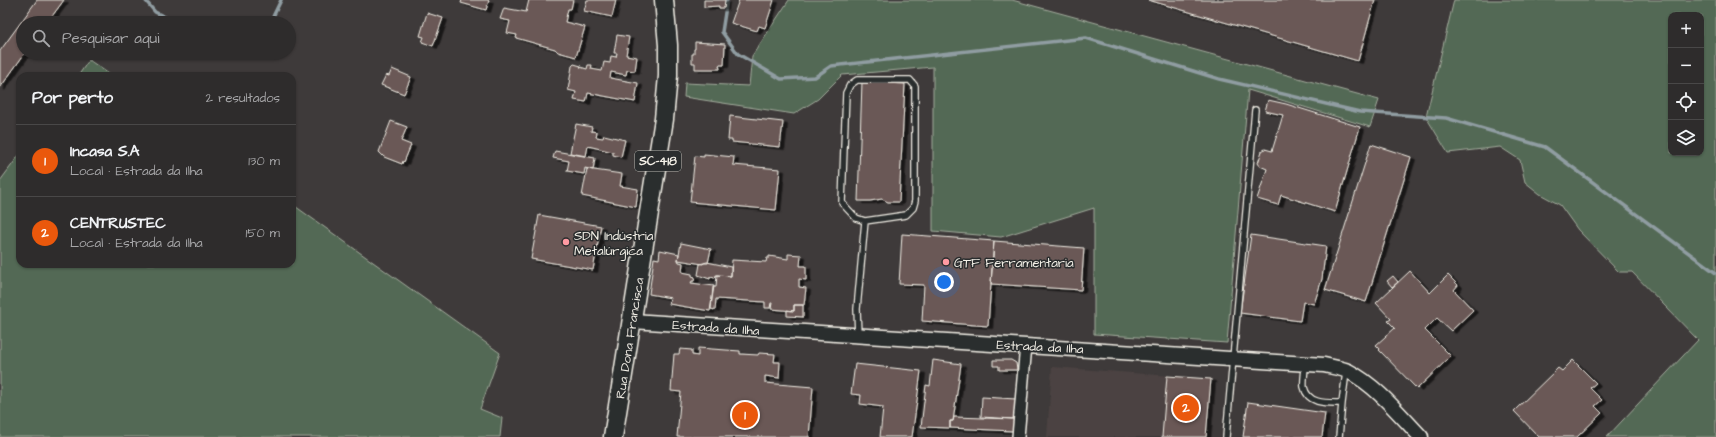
<!DOCTYPE html>
<html lang="pt">
<head>
<meta charset="utf-8">
<style>
  body { margin:0; font-family:"Architects Daughter",sans-serif; background:#3a3838; color:#f1f3f6 }
  .controls { position:absolute; right:12px; top:12px; display:grid; overflow:hidden; border-radius:8px; box-shadow:0 1px 3px #0004 }
  .controls button { width:36px; height:36px; display:grid; place-items:center; padding:0; border:0; border-bottom:1px solid #494848; background:#2e2c2c; color:#f1f3f6; font:20px sans-serif }
  .you { position:absolute; left:944px; top:282px; width:14px; height:14px; margin:-10px; border:3px solid #fff; border-radius:50%; background:#1a73e8; box-shadow:0 0 0 6px #1a73e833 }
  .badge { display:grid; place-items:center; width:26px; height:26px; border-radius:50%; background:#ea580c; color:#fff; font-size:13px; font-weight:700 }
  .pin { position:absolute; translate:-50% -50%; border:2px solid #fff; box-shadow:0 1px 4px #0006 }
  .list { margin:0; padding:0; list-style:none }
  h2 { display:flex; justify-content:space-between; align-items:center; height:52px; margin:0; padding:0 16px; font-size:17px }
  h2 small { font-size:13px; font-weight:400; color:#a7a7a9 }
  .list li { display:grid; grid-template-columns:26px 1fr auto; gap:12px; align-items:center; box-sizing:border-box; height:72px; padding:0 16px; border-top:1px solid #494848 }
  .list b { display:block; font-size:15px; white-space:nowrap }
  .list p { margin:0; font-size:13px; white-space:nowrap; color:#a7a7a9 }
  .list em { font-size:13px; font-style:normal; color:#a7a7a9 }
  .icon { flex:none; width:22px; height:22px; fill:none; stroke:currentColor; stroke-width:2; stroke-linecap:round; stroke-linejoin:round }
  .map { position:relative; flex:none; width:1716px; height:437px; overflow:hidden }
  .search { position:absolute; background:#2e2c2c; box-shadow:0 1px 3px #0004; left:16px; top:16px; width:280px; height:44px; display:flex; align-items:center; gap:10px; box-sizing:border-box; padding:0 14px; border-radius:22px; color:#a7a7a9; font-size:15px }
  .panel { position:absolute; background:#2e2c2c; box-shadow:0 1px 3px #0004; left:16px; top:72px; width:280px; height:196px; border-radius:12px }
  .map>svg:first-child { display:block }
</style>
</head>
<body>
<div class="map">
<svg width="1716" height="437" viewBox="0 0 1716 437">
  <defs>
    <filter id="shadow"><feDropShadow dx="4.5" dy="2.5" stdDeviation="0" flood-color="#0009"/></filter>
  </defs>
  <rect width="100%" height="100%" fill="#3e3a3a"/>
  <filter id="ink" filterUnits="userSpaceOnUse"><feTurbulence type="fractalNoise" baseFrequency=".025" numOctaves="2"/><feDisplacementMap in="SourceGraphic" scale="8" xChannelSelector="R" yChannelSelector="G"/><feConvolveMatrix kernelMatrix="1 2 1 2 8 2 1 2 1" color-interpolation-filters="sRGB"/></filter>
  <g filter="url(#ink)">
    <path fill="#4c4342" d="M1052 367 1211 379 1206 437H1047Z"/>
    <path fill="#536955" stroke="#a4ad9e" fill-rule="evenodd" d="M789 0H1012L1379 100 1370 127 1248 90 1227 343 1094 334V208L1001 237 933 231V67L842 75 818 99 794 114 684 97 685 83 749 86 752 56Z
      M1454 0H1716V437H1607L1698 340 1632 272H1619L1578 230 1560 205 1540 194 1525 182 1520 160 1500 147 1448 153 1426 117ZM1671 15H1701V153H1671Z
      M89 60 112 76H78Z
      M20 154V264H292V204L500 353 480 409 502 418 500 437H0V181Z"/>
    <g fill="none" stroke-linecap="round" stroke-linejoin="round">
      <path stroke="#909da2" stroke-width="3.5" d="M145 0 155 12 177 23
        M727 0 722 32 738 54 781 79 815 77 831 66 1086 38 1219 79 1360 112 1446 118 1545 147 1716 273
        M270 23 281 0"/>
    </g>
    <path fill="#6b5856" stroke="#f4f1e8" filter="url(#shadow)" d="M37 0H64L47 23H23V53H25L0 88V51Z
      M462 0H489L486 10 461 3Z
      M529 0H573L571 9H568L565 22 585 27 576 57 558 52 555 49 516 38 517 35 507 33 510 21 500 19 504 8 526 12Z
      M587 0H616L612 17 584 11Z
      M704 0H725L724 8H719V6L704 7Z
      M739 0H774L765 28 759 26 757 31 731 23Z
      M1148 0H1375L1358 61Z
      M427 13 443 18 433 46 422 42 424 37 420 36Z
      M617 35 629 37 626 55 637 57 635 71 627 70 626 75 611 72 610 78 638 83 635 102 588 93 586 102 574 100 576 92 568 90 572 66 574 64 581 66 580 67 587 69 588 65H592L591 69 602 71 604 62 610 63 611 56 616 57 617 53H614Z
      M695 42 725 44 724 65H719L720 69H695V63H692V54H694V49H695Z
      M392 69 411 77 404 94 381 85 386 75 389 76Z
      M862 82 905 84 899 202H888L882 199 870 201H858Z
      M1268 100 1286 104 1360 127 1335 212 1281 195 1278 205 1257 199 1267 169 1260 166 1258 163 1262 151 1265 149 1272 151 1283 115 1265 111Z
      M730 116 783 122 780 147 732 142V140H728Z
      M391 121 407 127 401 141 411 145 404 162 403 161 402 164 384 157 379 152Z
      M576 124 592 127 591 131 597 132 596 137 603 138 604 135 625 140 621 157 613 155V152L588 146 586 156 570 153Z
      M1371 144 1411 157 1366 302 1325 290Z
      M555 151 595 158 593 170 585 168 584 174 567 171 569 161 553 158Z
      M704 154 734 157 733 165 780 169 776 210 690 202 695 156 704 157Z
      M587 169 622 174 620 186 638 189 636 207 582 196Z
      M539 215 601 226 593 270 531 259Z
      M902 234 994 241 988 326 922 321 924 285 899 284Z
      M1251 235 1326 246 1322 279 1314 304 1303 302 1300 321 1240 313Z
      M994 241 1084 248 1081 290 991 284Z
      M681 243 711 249 708 263H704L703 264 678 260Z
      M660 250 679 254 678 260 679 262 683 263 682 272 692 274V276L695 277 694 281H692L691 283 714 286 710 311 669 304 671 298 649 294 654 258 659 259Z
      M788 254 801 255 800 266H806V280L799 279V287L806 288 804 305H794V311L771 309 772 303H771L770 308H765V302L716 299 715 310 711 309 713 287H716L717 275 731 276 732 260 766 262 767 258H769V256L788 259Z
      M707 262 731 267V276L716 275 715 278 710 277V279L698 275 700 264Z
      M1410 271 1430 293 1448 275 1458 285 1454 290 1473 310 1451 331 1437 318 1425 330 1451 356 1417 389 1379 350 1380 349 1376 345 1395 328 1388 321 1391 319 1376 303Z
      M1393 276 1398 282 1392 287 1387 281Z
      M794 305H803V317L787 316V310L794 311Z
      M698 348 740 351V354L758 355 759 353 775 354 774 362H780L779 378 765 376V383L813 387 809 437H677L681 392 671 391 674 354H679L680 349 692 350V355L698 356Z
      M933 360 961 364 953 421H950V428L921 427 926 385 930 386Z
      M993 360H1011L1016 363 1017 370H999V366H993Z
      M1573 360 1596 383 1590 388 1602 400 1595 406 1602 413 1577 437H1539L1514 411 1558 368 1562 371Z
      M855 364 921 371 912 437H880L883 407 860 404 861 395 851 394Z
      M1167 376 1211 379 1206 437H1162Z
      M982 397 1016 399 1014 419 981 417Z
      M1248 402 1325 413 1322 437H1243Z
      M954 417 1014 419 1013 431 950 428V421H953Z"/>
    <g fill="none" stroke-linecap="round" stroke-linejoin="round">
      <g stroke="#f4f1e8" stroke-width="8">
        <path id="service" d="M857 80H910L915 86V201L913 208 906 215 865 221 856 218 842 203 846 93 850 85Z
          M858 336 857 309 865 221
          M1305 365C1305 372 1303 381 1304 387 1308 405 1328 403 1342 403L1339 437
          M1342 403 1346 372
          M1226 437 1255 110"/>
      </g>
      <g stroke="#f4f1e8" stroke-width="14">
        <path id="minor" d="M1018 437 1026 345"/>
      </g>
      <g stroke="#f4f1e8" stroke-width="17">
        <path id="tertiary" d="M632 321 1324 365C1332 367 1341 368 1348 371 1377 386 1399 414 1421 437"/>
      </g>
      <g stroke="#f4f1e8" stroke-width="21">
        <path id="primary" d="M613 437 664 119 668 76V45L664 0"/>
      </g>
      <use href="#service" stroke="#2a2d2e" stroke-width="5.5"/>
      <use href="#minor" stroke="#2a2d2e" stroke-width="11"/>
      <use href="#tertiary" stroke="#2a2d2e" stroke-width="14"/>
      <use href="#primary" stroke="#2a2d2e" stroke-width="18"/>
    </g>
  </g>
  <g fill="#ff9aa2" stroke="#2a2d2e" stroke-width="1.5">
    <circle cx="566" cy="242" r="4"/>
    <circle cx="946" cy="262" r="4"/>
  </g>
  <g text-anchor="middle" stroke-width="3" stroke-linejoin="round" paint-order="stroke">
    <rect fill="#2a2d2e" stroke="#b7b6b0" stroke-width="1" x="635" y="151" width="46" height="20" rx="3"/>
    <g font-size="12" font-weight="bold" fill="#f4f1e8">
      <text x="658" y="165">SC-418</text>
    </g>
    <g font-size="13" fill="#f4f1e8" stroke="#2a2d2e" text-anchor="start">
      <text x="574" y="240">SDN Indústria<tspan x="574" dy="15">Metalúrgica</tspan></text>
      <text x="954" y="267">GTF Ferramentaria</text>
    </g>
    <g font-size="13" fill="#f4f1e8" stroke="#2a2d2e">
      <text transform="translate(716 327) rotate(4)" y="5">Estrada da Ilha</text>
      <text transform="translate(629 338) rotate(-81)" y="5">Rua Dona Francisca</text>
      <text transform="translate(1040 346) rotate(3)" y="5">Estrada da Ilha</text>
    </g>
  </g>
</svg>
<div class="controls">
<button>+</button>
<button>−</button>
<button><svg class="icon" aria-label="locate" viewBox="0 0 24 24"><circle cx="12" cy="12" r="6"/><path d="M12 2v4M12 18v4M2 12h4M18 12h4"/></svg></button>
<button><svg class="icon" aria-label="layers" viewBox="0 0 24 24"><path d="M12 4l9 5-9 5-9-5zM3 14l9 5 9-5"/></svg></button>
</div>
<div class="you"></div>
<div class="pin badge" style="left:745px;top:415px">1</div>
<div class="pin badge" style="left:1186px;top:408px">2</div>
<div class="search"><svg class="icon" aria-label="search" viewBox="0 0 24 24"><circle cx="10" cy="10" r="6"/><path d="M15 15l6 6"/></svg>Pesquisar aqui</div>
<section class="panel">
<h2>Por perto<small>2 resultados</small></h2>
<ul class="list">
<li><span class="badge">1</span><div><b>Incasa S.A</b><p>Local · Estrada da Ilha</p></div><em>130 m</em></li>
<li><span class="badge">2</span><div><b>CENTRUSTEC</b><p>Local · Estrada da Ilha</p></div><em>150 m</em></li>
</ul>
</section>
</div>
</body>
</html>
